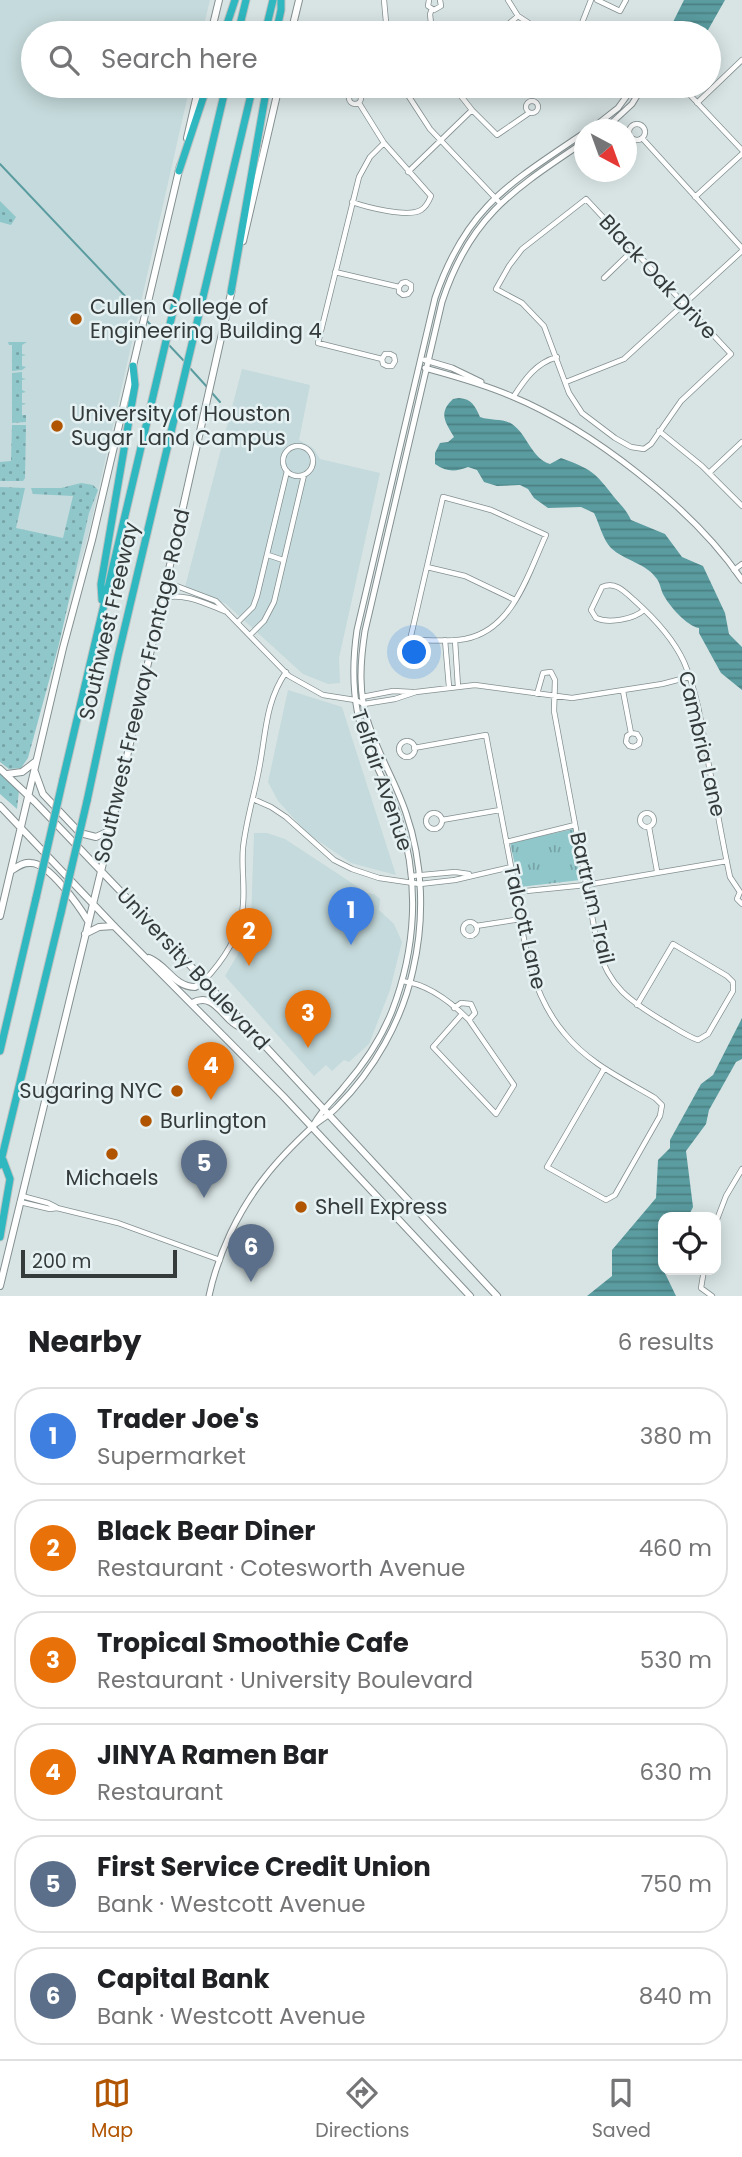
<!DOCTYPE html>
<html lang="en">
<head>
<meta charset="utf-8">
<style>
  body { margin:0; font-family:Poppins,sans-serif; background:#f6f6f6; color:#202124 }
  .controls { position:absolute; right:21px; bottom:21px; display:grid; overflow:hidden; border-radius:14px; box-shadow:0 4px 18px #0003 }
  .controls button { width:63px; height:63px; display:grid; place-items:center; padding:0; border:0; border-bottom:2px solid #e0e0e0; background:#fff; color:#202124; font:35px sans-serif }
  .compass { position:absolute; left:574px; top:119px; width:63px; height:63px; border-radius:50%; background:#fff; box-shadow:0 4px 18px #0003; rotate:139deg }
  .scale { position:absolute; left:21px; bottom:18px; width:156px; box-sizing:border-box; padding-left:7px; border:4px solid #353a3a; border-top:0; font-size:19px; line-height:24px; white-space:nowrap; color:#353a3a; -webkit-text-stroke:5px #e5f1f2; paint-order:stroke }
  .you { position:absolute; left:415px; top:653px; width:24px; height:24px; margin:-18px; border:5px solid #fff; border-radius:50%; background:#1a73e8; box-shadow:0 0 0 10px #1a73e833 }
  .badge { display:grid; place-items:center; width:46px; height:46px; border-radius:50%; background:#b15400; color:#fff; font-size:23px; font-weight:700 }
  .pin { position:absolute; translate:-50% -58px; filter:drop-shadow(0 2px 4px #0008) }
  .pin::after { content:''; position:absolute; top:37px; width:24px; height:21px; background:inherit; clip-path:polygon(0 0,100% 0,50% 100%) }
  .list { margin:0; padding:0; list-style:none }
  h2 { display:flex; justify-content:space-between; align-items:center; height:91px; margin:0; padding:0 28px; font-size:30px }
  h2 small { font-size:23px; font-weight:400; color:#757577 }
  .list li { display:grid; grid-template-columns:46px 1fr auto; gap:21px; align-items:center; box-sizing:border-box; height:98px; margin:0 14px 14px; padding:0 14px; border:2px solid #e0e0e0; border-radius:28px }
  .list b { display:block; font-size:26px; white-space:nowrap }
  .list p { margin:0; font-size:23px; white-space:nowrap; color:#757577 }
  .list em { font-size:23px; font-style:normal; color:#757577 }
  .icon { flex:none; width:38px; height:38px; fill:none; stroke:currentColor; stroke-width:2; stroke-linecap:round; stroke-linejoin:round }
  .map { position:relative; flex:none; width:742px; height:1296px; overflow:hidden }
  .search { position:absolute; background:#fff; box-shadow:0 4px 18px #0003; left:21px; right:21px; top:21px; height:77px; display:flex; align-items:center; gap:18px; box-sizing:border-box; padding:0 24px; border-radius:38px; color:#757577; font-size:26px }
  .sheet { height:763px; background:#fff }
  nav { display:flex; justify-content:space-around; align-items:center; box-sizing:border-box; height:98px; border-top:2px solid #e0e0e0; background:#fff; font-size:19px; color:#757577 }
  nav a { display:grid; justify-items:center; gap:4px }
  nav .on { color:#b15400 }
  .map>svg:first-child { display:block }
</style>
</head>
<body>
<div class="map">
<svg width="742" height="1296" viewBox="0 0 742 1296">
  <defs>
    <pattern id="grass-dots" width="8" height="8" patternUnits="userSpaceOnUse" patternTransform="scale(1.75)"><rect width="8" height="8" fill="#90c7cb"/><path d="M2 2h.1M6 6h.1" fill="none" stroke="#76a3a6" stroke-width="1.8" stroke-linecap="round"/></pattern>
    <pattern id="park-tufts" width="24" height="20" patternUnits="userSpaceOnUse" patternTransform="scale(1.75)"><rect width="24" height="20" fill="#90c7cb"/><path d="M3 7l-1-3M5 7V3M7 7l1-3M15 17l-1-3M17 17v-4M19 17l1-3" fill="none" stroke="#76a3a6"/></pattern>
    <pattern id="water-rules" width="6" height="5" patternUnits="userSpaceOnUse" patternTransform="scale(1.75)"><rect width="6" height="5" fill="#5a9ca0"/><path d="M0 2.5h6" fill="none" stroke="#4b8083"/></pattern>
  </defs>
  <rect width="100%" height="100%" fill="#d8e4e4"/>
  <path fill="#c5dadc" d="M0 0H210L202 33H33V86H190L88 536 43 689 0 759Z
    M242 369 310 385 299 440 313 448 320 459 380 473 339 658 340 683 328 684 303 674 226 604 185 587Z
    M288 690 342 707 396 875 351 863 308 834 278 801 268 782Z
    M254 833H267L285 839 367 893 374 894 380 899 379 910 394 924 402 942 390 990 369 1044 349 1062 344 1060 332 1071 326 1065 314 1076 225 976 238 954 251 920Z"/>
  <path fill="url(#grass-dots)" d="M0 201 16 217 11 225 0 222Z
    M8 342H27L22 345V354L26 355 22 356V366L26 367 22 370 12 371V345H9Z
    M22 372V378L26 379 22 380V390L26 392 22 393V403L26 404 22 405V415H26V422L12 423V373Z
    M12 425H26L25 478 23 481H0V462L11 461Z
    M81 483 93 485 98 490 89 513 59 644 28 758 21 768 9 769 0 762V487L25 488 16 528 63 538 73 496 33 494 31 488H61Z
    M0 773 19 791 17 809 0 794Z"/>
  <path fill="url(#park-tufts)" d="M573 829 580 880 520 887 510 843Z"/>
  <path fill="url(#water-rules)" d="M684 0H725L708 30 703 33H670L674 20Z
    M459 398C472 399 475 406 480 417 491 421 502 418 512 424 528 435 531 458 550 464L561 458C591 469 595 472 614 497 621 505 627 511 631 520L665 534 682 557 703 566 725 613 729 634 742 647V690L721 673 699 633V628C687 626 669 606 663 594 661 590 660 583 657 579 646 563 625 561 611 548 603 540 599 523 594 513L581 507 548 508 534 498 528 489 520 485 497 486 484 482 477 470 468 467C455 472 447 472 435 464V453L440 443 448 442 454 437C445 422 438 413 453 399Z
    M742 1018V1059L736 1062 709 1110 706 1124 686 1151 693 1207 688 1217H663L662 1267 676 1296H587L612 1276V1250L656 1198 658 1160 670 1148V1140L701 1084 713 1075Z"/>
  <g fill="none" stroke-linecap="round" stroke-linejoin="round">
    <path stroke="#5a9ca0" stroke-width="2" d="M0 164 143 315
      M146 320 164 339
      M167 343 185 362
      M188 366 208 388
      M212 393 220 402"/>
    <g stroke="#848f90" stroke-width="6">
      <path id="minor" d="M384 0 387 33
        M429 0 428 6 434 10 441 6 440 0
        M508 0 518 16 544 33
        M597 0 620 11 626 0
        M432 9 430 14 432 33
        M498 33 518 16
        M578 33 591 0
        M402 86 430 129 500 203
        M453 86 472 110 497 135 529 113
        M678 86 690 95 742 150
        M349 98a6 6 0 1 1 12 0a6 6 0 1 1-12 0Z
        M526 107a6 6 0 1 1 12 0a6 6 0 1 1-12 0Z
        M697 103 742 60
        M629 132a8 8 0 1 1 16 0a8 8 0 1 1-16 0Z
        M642 138 742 248
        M408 172 472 110
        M695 197 742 154
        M586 199 731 354 681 401 651 444 644 449 631 447 615 438 582 413 569 393 544 326 522 303 496 289 509 266 522 249Z
        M352 202C366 207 408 218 421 210 426 207 429 201 431 196L384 143 359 103
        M335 272 399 287V292L403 295 408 294 411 290V285L406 282 402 283 399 287
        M604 278 633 250
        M382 359 385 354H390L394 356 395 361 392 366H387L383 364 382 359 318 343 359 177 370 157 384 143
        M566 382 624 359 742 251
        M514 396C525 379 536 363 557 357
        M659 431 702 466 742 506
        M283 461a15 15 0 1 1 30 0a15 15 0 1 1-30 0Z
        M709 473 742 442
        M443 497 491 510 546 535C528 574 513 630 465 639 447 642 428 640 410 640Z
        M268 555 283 560
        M427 567 465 576 515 600
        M734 570 742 564
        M166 582 216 601 289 676 323 695 355 700 364 704 395 699 416 692 475 685 572 698 662 684 689 677
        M162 598C185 592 206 604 227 612
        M644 610C634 619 609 624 596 618L591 610 602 587C615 581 624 591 634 600 653 617 673 638 684 662 696 690 701 720 706 750 714 792 721 835 730 877L740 892 737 899 742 904
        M238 622 253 607 257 596 287 471
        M250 635 264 621 274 602 304 475
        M445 640 449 687
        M455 640 458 687
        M623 691 631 733 627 736 626 742 629 746 634 747 639 744 640 739 637 734 631 733
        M537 694 543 673 551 672 555 680 554 711 598 948C609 987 630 1001 663 1021 674 1027 686 1036 698 1040L708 1034 733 991V982L727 976 673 944 637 1005
        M362 697 393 691 412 692
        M399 749a8 8 0 1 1 16 0a8 8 0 1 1-16 0Z
        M414 748 486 735C495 782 504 830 513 877 523 932 527 989 564 1033 588 1063 623 1079 655 1098L662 1105 660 1116 615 1195 606 1200 547 1167 604 1069
        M253 799 271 807 286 817 334 860 352 869 379 878 420 884 455 880 511 867
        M640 820a7 7 0 1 1 14 0a7 7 0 1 1-14 0Z
        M426 821a8 8 0 1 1 16 0a8 8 0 1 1-16 0Z
        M442 820 500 810
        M649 827 657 871
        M506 842 575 825
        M411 876 455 872 469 874
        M516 892 586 885 727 861
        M463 929a7 7 0 1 1 14 0a7 7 0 1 1-14 0Z
        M476 926 521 919
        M402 981C428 984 452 1003 469 1020L514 1085 496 1114 433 1047 462 1014
        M203 982C221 963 238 939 242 913 246 891 241 870 243 848 246 820 255 793 260 764 266 731 266 701 286 672
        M454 1008 461 1003 471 1004 475 1013 469 1020
        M22 1196 48 1203 56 1207
        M20 1202 50 1209 57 1208 118 1223 220 1260
        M716 1222 726 1196 742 1169
        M704 1270 701 1288 712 1296"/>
    </g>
    <g stroke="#848f90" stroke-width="7">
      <path id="tertiary" d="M590 130 618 108 634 86
        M604 130 632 104 643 86
        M425 360 452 368 481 382
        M425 368C454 376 484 384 511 396 591 429 693 508 742 580
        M314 1124C322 1109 334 1100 344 1087 364 1064 381 1039 392 1011 416 949 420 881 399 818 391 794 379 772 369 750 352 711 351 671 357 630L435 298C466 207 509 184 584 133
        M209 1296C218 1254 238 1211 265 1177 278 1160 296 1142 312 1127 320 1120 330 1115 337 1107 374 1070 402 1021 413 970 425 919 423 862 406 813 396 783 379 756 369 725 358 695 360 663 365 631L442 302C470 216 513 190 584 142"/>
    </g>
    <g stroke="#848f90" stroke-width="8">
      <path id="secondary" d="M211 33 219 0
        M291 33 299 0
        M187 138 199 86
        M243 241 279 86
        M0 769 35 802 148 920 497 1296
        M35 772 43 794 80 833 96 837 111 830
        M7 774 22 772 35 762
        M0 806 114 926 283 1096 470 1296
        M11 871C17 867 23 862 31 863 49 863 79 906 88 921
        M0 916 63 648 92 540 180 166
        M85 934 99 927 114 926
        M149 958C167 965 174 987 195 987L203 982
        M192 1003C210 993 219 1010 231 1021 236 1026 242 1028 247 1031
        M0 1286 104 859 232 289"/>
    </g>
    <g stroke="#bec0c0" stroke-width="9">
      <path id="motorway" d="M224 33 235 0
        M238 33 246 0
        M265 33 273 0
        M276 33 281 10V0
        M179 171 207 86
        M231 292 267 86
        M102 600 101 584 135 385 133 366
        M63 779 226 86
        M87 801 118 656 253 86
        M0 1051 36 898
        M0 1165 61 913
        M0 1237 10 1179 3 1160"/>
    </g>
    <use href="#minor" stroke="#fff" stroke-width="4.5"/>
    <use href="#tertiary" stroke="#fff" stroke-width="5"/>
    <use href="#secondary" stroke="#fff" stroke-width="6"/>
    <use href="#motorway" stroke="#2fb8c0" stroke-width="7"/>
    <g stroke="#bec0c0" stroke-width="9" stroke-linecap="butt">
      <path id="motorway-bridge" d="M36 898 63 779
        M61 913 87 801"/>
    </g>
    <use href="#motorway-bridge" stroke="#2fb8c0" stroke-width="7"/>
  </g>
  <g fill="#b15400" stroke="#e5f1f2" stroke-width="2.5">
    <circle cx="76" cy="319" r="7"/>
    <circle cx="57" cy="426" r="7"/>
    <circle cx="177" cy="1091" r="7"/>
    <circle cx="146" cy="1121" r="7"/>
    <circle cx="112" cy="1154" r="7"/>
    <circle cx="301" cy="1207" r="7"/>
  </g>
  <g text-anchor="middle" stroke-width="5" stroke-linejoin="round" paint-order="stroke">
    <g font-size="21" fill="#353a3a" stroke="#e5f1f2">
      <text transform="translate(658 277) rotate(47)" y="7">Black Oak Drive</text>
      <text transform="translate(109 621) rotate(-77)" y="7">Southwest Freeway</text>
      <text transform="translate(142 686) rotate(-77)" y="7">Southwest Freeway Frontage Road</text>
      <text transform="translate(702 744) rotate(77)" y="7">Cambria Lane</text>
      <text transform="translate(382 780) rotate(71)" y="7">Telfair Avenue</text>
      <text transform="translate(592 898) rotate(77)" y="7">Bartrum Trail</text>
      <text transform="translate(525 927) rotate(77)" y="7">Talcott Lane</text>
      <text transform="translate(193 969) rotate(47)" y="7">University Boulevard</text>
    </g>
    <g font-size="21" fill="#353a3a" stroke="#e5f1f2" text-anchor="start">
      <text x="90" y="314">Cullen College of<tspan x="90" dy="24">Engineering Building 4</tspan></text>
      <text x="71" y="421">University of Houston<tspan x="71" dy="24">Sugar Land Campus</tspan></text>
      <text x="163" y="1098" text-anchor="end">Sugaring NYC</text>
      <text x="160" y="1128">Burlington</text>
      <text x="112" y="1185" text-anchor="middle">Michaels</text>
      <text x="315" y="1214">Shell Express</text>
    </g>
  </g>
</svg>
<div class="controls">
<button><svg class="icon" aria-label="locate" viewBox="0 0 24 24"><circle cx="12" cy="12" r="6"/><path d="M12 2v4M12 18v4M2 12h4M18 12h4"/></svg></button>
</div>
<svg class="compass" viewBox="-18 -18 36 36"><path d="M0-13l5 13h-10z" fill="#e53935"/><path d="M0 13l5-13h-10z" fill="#757577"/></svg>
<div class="scale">200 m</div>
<div class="you"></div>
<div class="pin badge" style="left:351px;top:945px;background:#3f7fe0">1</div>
<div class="pin badge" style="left:249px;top:966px;background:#e8710a">2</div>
<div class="pin badge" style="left:308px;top:1048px;background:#e8710a">3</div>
<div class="pin badge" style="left:211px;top:1100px;background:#e8710a">4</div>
<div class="pin badge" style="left:204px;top:1198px;background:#5c6f8a">5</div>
<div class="pin badge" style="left:251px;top:1282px;background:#5c6f8a">6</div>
<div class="search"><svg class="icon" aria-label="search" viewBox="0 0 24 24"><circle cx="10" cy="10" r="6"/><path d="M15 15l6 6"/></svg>Search here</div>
</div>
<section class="sheet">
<h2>Nearby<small>6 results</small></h2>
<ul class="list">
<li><span class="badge" style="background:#3f7fe0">1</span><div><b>Trader Joe's</b><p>Supermarket</p></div><em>380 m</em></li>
<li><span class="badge" style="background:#e8710a">2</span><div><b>Black Bear Diner</b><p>Restaurant · Cotesworth Avenue</p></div><em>460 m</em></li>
<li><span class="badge" style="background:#e8710a">3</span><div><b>Tropical Smoothie Cafe</b><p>Restaurant · University Boulevard</p></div><em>530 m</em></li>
<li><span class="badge" style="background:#e8710a">4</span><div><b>JINYA Ramen Bar</b><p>Restaurant</p></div><em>630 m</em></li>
<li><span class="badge" style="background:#5c6f8a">5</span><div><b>First Service Credit Union</b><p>Bank · Westcott Avenue</p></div><em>750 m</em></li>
<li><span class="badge" style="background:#5c6f8a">6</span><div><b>Capital Bank</b><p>Bank · Westcott Avenue</p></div><em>840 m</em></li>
</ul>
</section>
<nav>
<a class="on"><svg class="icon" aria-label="map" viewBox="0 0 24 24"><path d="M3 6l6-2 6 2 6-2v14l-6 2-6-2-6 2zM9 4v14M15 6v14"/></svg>Map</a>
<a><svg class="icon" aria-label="directions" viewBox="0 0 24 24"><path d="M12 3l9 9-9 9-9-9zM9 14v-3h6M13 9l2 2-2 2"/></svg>Directions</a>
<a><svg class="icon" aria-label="saved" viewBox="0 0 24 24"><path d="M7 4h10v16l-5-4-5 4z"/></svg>Saved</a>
</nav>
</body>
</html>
